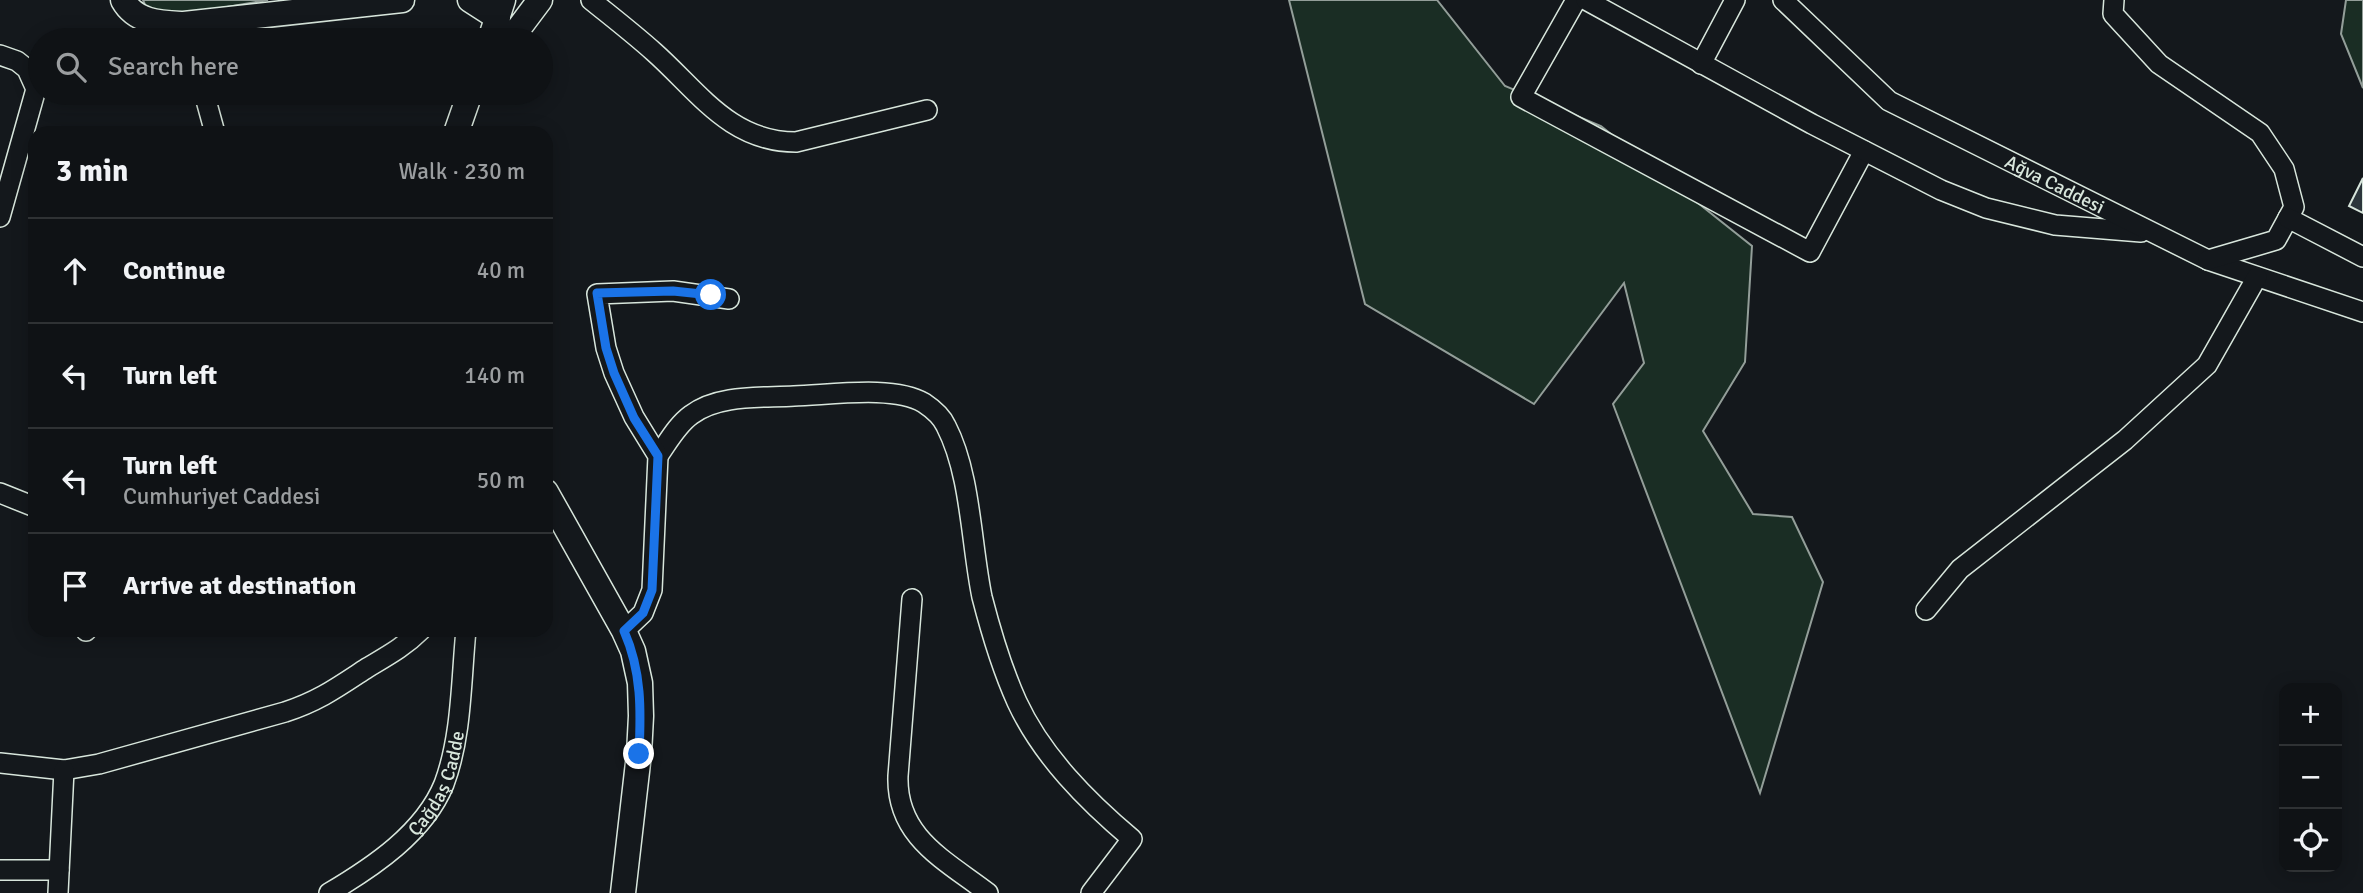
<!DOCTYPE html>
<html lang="en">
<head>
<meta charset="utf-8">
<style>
  body { margin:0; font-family:Signika,sans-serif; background:#181b1e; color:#f1f3f6 }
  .controls { position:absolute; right:21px; bottom:21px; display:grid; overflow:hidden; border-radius:14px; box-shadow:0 4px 18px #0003 }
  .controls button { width:63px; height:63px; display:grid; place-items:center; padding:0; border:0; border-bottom:2px solid #2f3234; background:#0f1215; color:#f1f3f6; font:35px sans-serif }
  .stop { position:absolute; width:21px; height:21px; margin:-16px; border:5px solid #1a73e8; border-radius:50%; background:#fff }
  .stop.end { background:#1a73e8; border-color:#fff; box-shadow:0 2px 7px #0008 }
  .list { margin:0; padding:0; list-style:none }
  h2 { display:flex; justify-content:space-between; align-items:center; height:91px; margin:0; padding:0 28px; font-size:30px }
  h2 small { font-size:23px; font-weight:400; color:#9b9ea0 }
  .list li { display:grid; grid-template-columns:46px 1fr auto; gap:21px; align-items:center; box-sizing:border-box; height:105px; padding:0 28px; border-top:2px solid #2f3234 }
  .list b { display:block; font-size:26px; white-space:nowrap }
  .list p { margin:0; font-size:23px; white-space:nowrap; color:#9b9ea0 }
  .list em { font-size:23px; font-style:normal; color:#9b9ea0 }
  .icon { flex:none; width:38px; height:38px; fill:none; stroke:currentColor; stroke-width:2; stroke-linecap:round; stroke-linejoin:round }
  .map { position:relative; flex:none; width:2363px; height:893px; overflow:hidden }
  .search { position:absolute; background:#0f1215; box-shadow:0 4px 18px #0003; left:28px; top:28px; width:525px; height:77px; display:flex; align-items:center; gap:18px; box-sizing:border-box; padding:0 24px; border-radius:38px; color:#9b9ea0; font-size:26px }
  .panel { position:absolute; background:#0f1215; box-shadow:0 4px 18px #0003; left:28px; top:126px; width:525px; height:511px; border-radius:21px }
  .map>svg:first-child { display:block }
</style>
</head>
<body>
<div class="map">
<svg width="2363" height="893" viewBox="0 0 2363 893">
  <rect width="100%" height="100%" fill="#14181c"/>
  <path fill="#1a2d24" stroke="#939e99" stroke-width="2" d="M143 0H268L168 17 146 7Z
    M1289 0H1437L1505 86 1601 126 1752 246 1745 362 1703 431 1753 514 1792 517 1823 582 1760 793 1613 404 1644 363 1624 283 1534 404 1365 304Z
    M2346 0H2363V88L2341 34Z"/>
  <path fill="#2c363c" stroke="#d8e6dc" stroke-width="2" d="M2363 178V213L2349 206Z"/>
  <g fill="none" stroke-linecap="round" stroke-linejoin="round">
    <g stroke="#d8e6dc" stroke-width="22">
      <g id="minor">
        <path d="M591 0C612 17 634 34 654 52 699 92 730 142 796 142L927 110"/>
        <path d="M1576 0 1521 97 1810 252 1864 151"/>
        <path d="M1586 0 1812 124 1941 190 1986 208 2055 225 2141 232"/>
        <path id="s1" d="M1783 0 1889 101 2208 260 2363 312"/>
        <path d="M2114 0 2113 14 2159 64 2260 133 2284 169 2294 207 2276 240 2208 260"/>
        <path d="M0 55 17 61 27 69 36 89 0 217"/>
        <path d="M1701 64 1735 0"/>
        <path d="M204 93 215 133"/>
        <path d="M2288 218 2363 257"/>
        <path d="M658 456C668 442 677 425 691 415 718 394 762 398 794 396 830 395 894 385 924 403 933 409 942 417 946 426 971 474 971 544 982 597 991 632 1002 669 1017 702 1042 756 1087 801 1132 839L1091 893"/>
        <path d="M0 493 35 507"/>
        <path d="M912 599 898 776C896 837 945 860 988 893"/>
        <path d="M1926 610 1960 569 2125 440 2207 365 2257 277"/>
        <path d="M86 631 87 630"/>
        <path d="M624 631 643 613 652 590 658 456 634 417 614 373 606 348 597 294 673 291 729 299"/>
        <path d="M0 763 64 770 99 764 285 712C319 701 338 687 367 668 387 656 404 647 421 630"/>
        <path d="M0 870H59"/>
        <path d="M58 893 64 770"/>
        <path id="s2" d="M329 893C373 867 424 833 444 784 462 736 461 680 466 630"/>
      </g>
    </g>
    <g stroke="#d8e6dc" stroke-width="27">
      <path id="major" d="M123 0C136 23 161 23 184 24L402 0
        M470 0 498 18
        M490 40 503 0
        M510 40 540 0
        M456 133 470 93
        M546 492 624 631 633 651 640 683 641 716 639 754 623 893"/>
    </g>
    <use href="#minor" stroke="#14181c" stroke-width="19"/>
    <use href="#major" stroke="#14181c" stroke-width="24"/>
  </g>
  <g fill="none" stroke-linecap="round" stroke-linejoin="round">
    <path stroke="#1a73e8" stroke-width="9" d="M639 754C641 711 642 672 624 631L643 613 652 590 658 456 634 418 614 373 606 348 597 293 673 291 711 295"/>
  </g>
  <g text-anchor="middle" stroke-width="5" stroke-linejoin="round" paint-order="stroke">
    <g font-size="19" fill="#d8e6dc" stroke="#14181c">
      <text dy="7" stroke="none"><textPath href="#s1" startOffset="332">Ağva Caddesi</textPath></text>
      <text dy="7" stroke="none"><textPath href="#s2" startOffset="159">Çağdaş Cadde</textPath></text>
    </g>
  </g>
</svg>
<div class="controls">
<button>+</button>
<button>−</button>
<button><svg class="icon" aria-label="locate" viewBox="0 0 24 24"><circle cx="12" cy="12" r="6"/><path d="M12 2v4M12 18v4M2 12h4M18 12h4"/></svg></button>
</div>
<div class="stop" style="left:711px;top:295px"></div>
<div class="stop end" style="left:639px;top:754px"></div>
<div class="search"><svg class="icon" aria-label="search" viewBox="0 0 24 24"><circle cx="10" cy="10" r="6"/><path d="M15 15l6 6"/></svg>Search here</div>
<section class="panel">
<h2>3 min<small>Walk · 230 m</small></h2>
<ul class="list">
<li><svg class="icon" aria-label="ahead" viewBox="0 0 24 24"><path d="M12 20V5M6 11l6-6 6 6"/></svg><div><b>Continue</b></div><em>40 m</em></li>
<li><svg class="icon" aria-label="left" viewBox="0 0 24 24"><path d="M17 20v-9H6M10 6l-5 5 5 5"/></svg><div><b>Turn left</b></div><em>140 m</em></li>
<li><svg class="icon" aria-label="left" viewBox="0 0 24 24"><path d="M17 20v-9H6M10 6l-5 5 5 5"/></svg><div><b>Turn left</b><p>Cumhuriyet Caddesi</p></div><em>50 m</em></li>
<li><svg class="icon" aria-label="arrive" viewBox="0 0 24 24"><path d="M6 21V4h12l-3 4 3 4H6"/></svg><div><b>Arrive at destination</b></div></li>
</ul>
</section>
</div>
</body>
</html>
